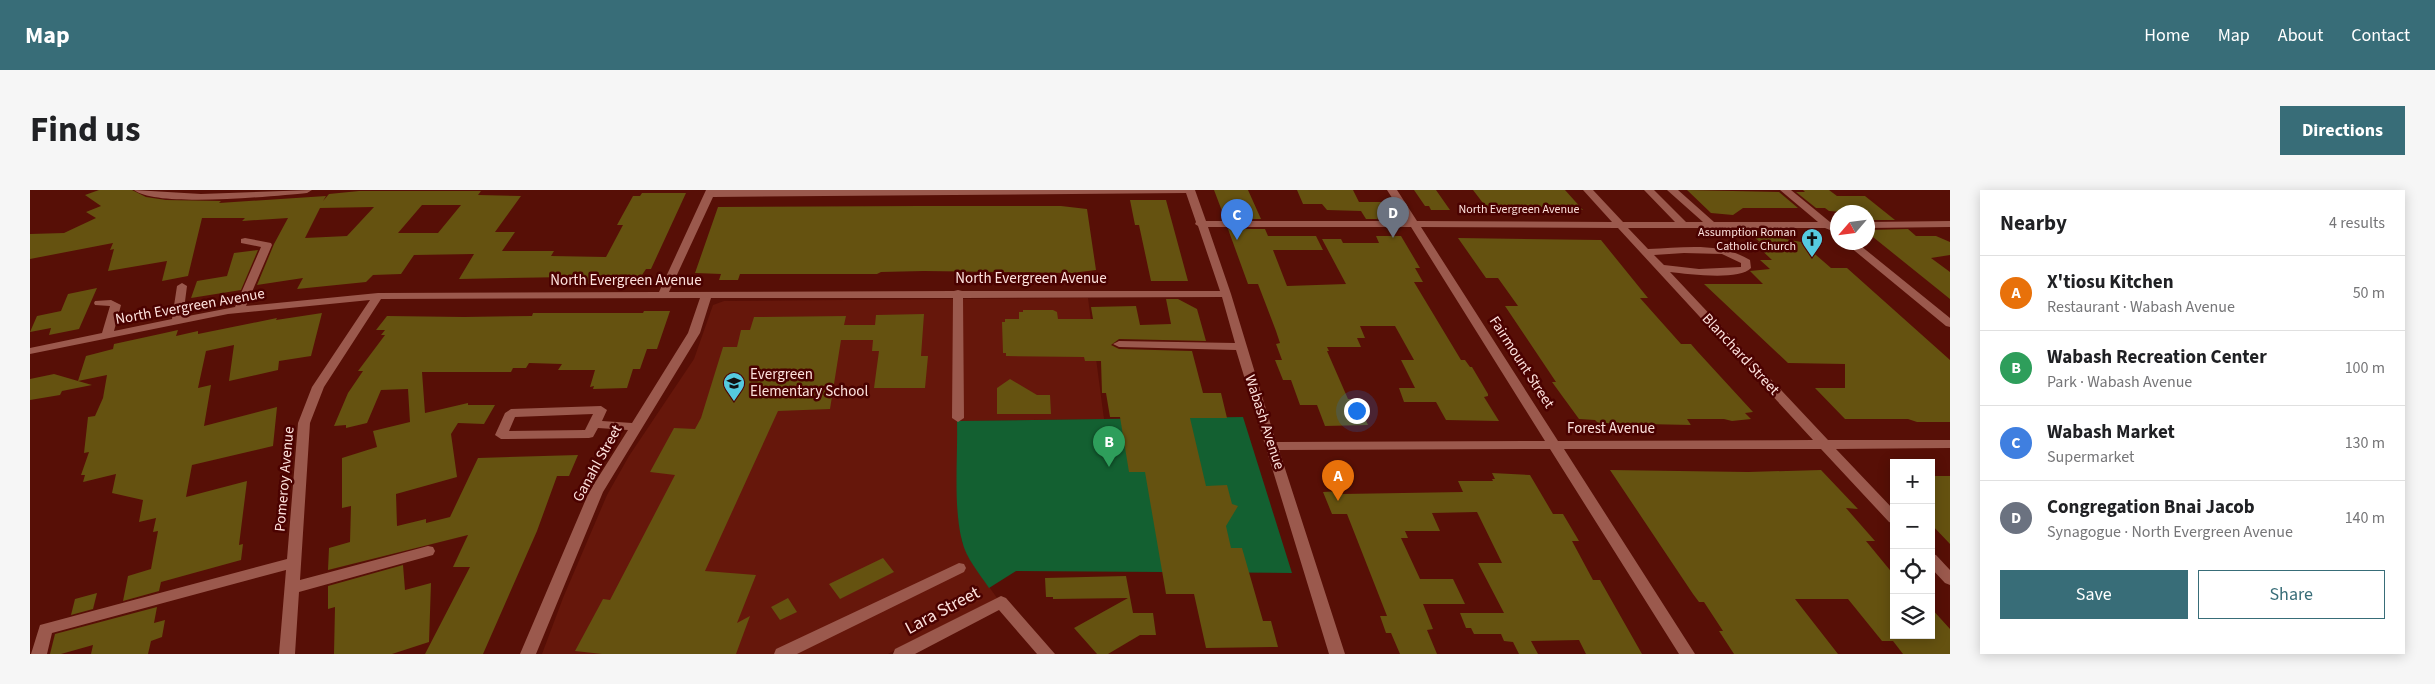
<!DOCTYPE html>
<html lang="en">
<head>
<meta charset="utf-8">
<style>
  body { margin:0; font-family:"Source Sans 3",sans-serif; background:#f6f6f6; color:#202124 }
  .controls { position:absolute; right:15px; bottom:15px; display:grid; overflow:hidden; border-radius:0px; box-shadow:0 2px 12px #0003 }
  .controls button { width:45px; height:45px; display:grid; place-items:center; padding:0; border:0; border-bottom:1px solid #e0e0e0; background:#fff; color:#202124; font:25px sans-serif }
  .compass { position:absolute; left:1800px; top:15px; width:45px; height:45px; border-radius:50%; background:#fff; box-shadow:0 2px 12px #0003; rotate:242deg }
  .you { position:absolute; left:1326px; top:220px; width:18px; height:18px; margin:-12px; border:4px solid #fff; border-radius:50%; background:#1a73e8; box-shadow:0 0 0 8px #1a73e833 }
  .badge { display:grid; place-items:center; width:32px; height:32px; border-radius:50%; background:#386d78; color:#fff; font-size:16px; font-weight:700 }
  .pin { position:absolute; translate:-50% -41px; filter:drop-shadow(0 1px 2px #0008) }
  .pin::after { content:''; position:absolute; top:26px; width:18px; height:15px; background:inherit; clip-path:polygon(0 0,100% 0,50% 100%) }
  .list { margin:0; padding:0; list-style:none }
  h2 { display:flex; justify-content:space-between; align-items:center; height:65px; margin:0; padding:0 20px; font-size:21px }
  h2 small { font-size:16px; font-weight:400; color:#757577 }
  .list li { display:grid; grid-template-columns:32px 1fr auto; gap:15px; align-items:center; box-sizing:border-box; height:75px; padding:0 20px; border-top:1px solid #e0e0e0 }
  .list b { display:block; font-size:19px; white-space:nowrap }
  .list p { margin:0; font-size:16px; white-space:nowrap; color:#757577 }
  .list em { font-size:16px; font-style:normal; color:#757577 }
  .actions { display:flex; gap:10px; padding:15px 20px }
  .actions a { flex:1; padding:11px 0; border:1px solid #386d78; border-radius:0px; text-align:center; font-size:18px; color:#386d78 }
  .actions .main { background:#386d78; color:#fff }
  .icon { flex:none; width:28px; height:28px; fill:none; stroke:currentColor; stroke-width:2; stroke-linecap:round; stroke-linejoin:round }
  .map { position:relative; flex:none; width:1920px; height:464px; overflow:hidden; border-radius:0px }
  header { display:flex; align-items:center; gap:30px; box-sizing:border-box; height:70px; padding:0 25px; background:#386d78; color:#fff }
  header strong { font-size:24px }
  nav { display:flex; gap:28px; margin-inline-start:auto; font-size:18px }
  .intro { display:flex; align-items:center; justify-content:space-between; box-sizing:border-box; height:120px; padding:0 30px }
  h1 { margin:0; font-size:35px }
  .button { padding:12px 22px; border-radius:0px; background:#386d78; color:#fff; font-size:18px; font-weight:700 }
  main { display:flex; gap:30px; padding:0 30px }
  aside { flex:1; background:#fff; border-radius:0px; box-shadow:0 2px 12px #0003 }
  .map>svg:first-child { display:block }
</style>
</head>
<body>
<header>
<strong>Map</strong>
<nav><a>Home</a><a>Map</a><a>About</a><a>Contact</a></nav>
</header>
<div class="intro"><h1>Find us</h1><a class="button">Directions</a></div>
<main>
<div class="map">
<svg width="1920" height="464" viewBox="0 0 1920 464">
  <rect width="100%" height="100%" fill="#570f06"/>
  <path fill="#66170b" d="M1058 108 1074 229 928 231V324L932 352 942 373 967 408 858 464H512L533 408 577 305 599 266 664 169 683 115 694 111Z"/>
  <path fill="#136031" d="M1213 227 1262 383 986 381 959 398C949 383 936 368 932 351 923 315 928 268 927 231Z"/>
  <path fill="#655210" fill-rule="evenodd" d="M69 0H102L116 7 136 10 191 11 189 13 296 6 293 11 299 4 329 1H451L448 5 491 6 465 42H485L472 61H524L521 66 576 67 593 35H587L603 6H610L612 3H656L621 79H616L606 94H535L539 87 429 89 444 64 384 65 371 84 343 85 336 92 267 99 273 88 227 95 244 54 258 28 212 31 215 28H172L158 86 132 91 137 71 78 81 84 59 80 60 83 53 0 69V44L34 43 66 28 56 22 71 16 55 5ZM392 15H431L408 43H368ZM344 17 317 46 275 48 290 18Z
    M1184 0H1218L1231 29H1195Z
    M1267 0H1323L1329 12H1351L1357 22 1347 29H1336L1331 21 1297 20 1292 14H1273Z
    M1384 0H1406L1420 20H1401L1399 16H1395Z
    M1443 0H1535L1553 20H1528L1526 17H1456Z
    M1657 0 1749 2 1768 18H1713L1703 25 1681 23Z
    M1773 0H1799L1807 6H1835L1865 30H1838V22H1812L1799 21 1795 18H1786L1766 2H1775Z
    M1100 10H1136L1158 91H1121L1109 35H1105Z
    M890 16H1031L1057 19 1066 80 1042 83 894 81 851 82 847 84H710L708 90H689L691 84 665 83 688 17Z
    M1198 39H1235L1238 46H1286L1293 60H1243L1257 96 1316 94 1292 49H1311L1313 53H1349L1346 46H1371L1390 78H1385L1393 92H1384L1431 170H1435L1440 177H1442L1458 204V206L1454 207 1469 231 1416 230 1406 212H1374L1369 198H1385L1371 170H1384L1365 136H1330L1335 148H1327L1331 157H1297L1299 161H1297L1318 209H1326L1338 235 1295 236 1287 215H1270L1261 190H1253L1245 170H1252L1246 154 1250 153 1246 141 1228 94H1218Z
    M1878 39 1886 46H1906L1920 52V65L1901 68 1920 82V109L1838 43V40Z
    M1428 48 1571 50 1618 108H1610L1651 154H1661L1667 161 1723 222 1715 223 1721 229 1702 231 1694 229H1657L1661 235 1568 233 1565 230 1549 229 1522 192H1526L1475 116H1488L1468 88H1456Z
    M1725 48H1750L1771 52 1801 78H1817L1920 170V232H1887L1878 229H1815L1785 198H1815V174L1758 173 1674 94H1733L1720 81 1740 79 1730 70H1742L1723 52H1730Z
    M228 60 211 100 161 108 167 91 197 86 204 63Z
    M67 98 49 139 19 145 21 138 0 142 7 126 31 121 38 104Z
    M1136 109H1148L1167 119 1176 151 1089 149 1081 155 1089 159 1162 161 1173 203H1191L1197 228H1160L1176 296 1197 295 1202 314 1208 316 1196 336 1201 358H1212L1233 431H1241L1248 457 1176 458 1164 404H1136L1115 282H1099L1090 227H1080L1076 203H1072L1071 171H1055L1054 167 976 166V163H973L972 132H975V129H989V122H993V120H1023L1027 122 1028 129H1063L1061 117 1106 116 1110 135 1141 134Z
    M614 121H640L627 159H617L610 179H603L597 198 563 199 564 196 560 197 565 180H528L532 174 499 173 496 178H483L481 182H392L395 223 438 213V215H465L454 234 428 233 421 244 427 287 366 304 367 336 396 329V333L420 327 448 268 548 265 539 286H527L507 341 453 464H395L440 377H423L438 345 298 380 299 358 320 352 321 316 312 318V268L347 257 343 241 380 232 378 199 351 200 337 233 316 238V235L304 236 318 203 333 181H328L355 145H351L355 140H346L357 126 434 127 502 126 503 123H613Z
    M292 123 281 166 249 171 248 180 199 191 204 155 176 161 168 198 181 195 174 236 247 217 243 256 162 275 156 307 217 291 209 355 213 354 211 370 131 392 129 401 93 411 98 386 121 379 128 341 123 342 126 328 109 332 113 310 82 303 86 284 53 292 55 285H51L59 262 54 263 58 227 65 226 73 208 77 185 48 191 62 195 32 201 30 205 0 210V189L24 184 48 191 56 166 83 159 84 154 130 144 148 140 146 146 168 141V144L247 128 246 130Z
    M894 124 891 166H898L895 198H844L849 161H842L843 150H811L800 219 748 221 675 381 726 385 707 433 720 426 706 464H572L545 461 573 409 580 410 645 285 620 282 644 238 665 239 671 228 693 157H707L711 140H720L724 127 816 126 814 135H845L846 125Z
    M980 189 1007 205H1020L1021 224H967V198Z
    M1580 280 1718 282 1791 280 1828 319 1816 318 1845 351H1836L1864 385V445H1901V418L1920 439V464H1873L1863 451H1852L1818 409H1765L1808 464H1704L1689 441H1693L1674 412H1669L1663 404Z
    M1462 283 1500 285 1523 324H1533L1549 351H1542L1563 390H1570L1612 464H1556L1549 450 1501 451 1508 464H1489L1483 452 1474 451 1471 444H1444L1441 438H1436L1430 423H1474L1448 373H1472L1447 322 1402 323 1410 341H1375L1378 348H1371L1390 389H1423L1435 414H1393L1403 439 1397 440 1407 464H1370L1361 443H1356L1350 426H1357L1317 324H1302L1293 302 1310 301 1312 304 1433 302 1428 291H1463L1462 289H1465Z
    M1901 286H1920V354L1901 334Z
    M853 368 864 382 810 409 799 394Z
    M373 375 375 400 401 393 399 452 362 464H304L305 417 298 419V396Z
    M1096 386 1103 423H1123L1126 445H1110L1078 464H1067L1044 438 1098 408 1023 409V407H1016L1015 388Z
    M67 403 63 419 41 425 45 409Z
    M758 408 767 422 750 430 741 417Z
    M127 417 124 433 135 430 132 447 121 451 118 464H61L63 455 31 464H20L25 444Z"/>
  <g fill="none" stroke-linecap="round" stroke-linejoin="round">
    <path fill="#9b594d" fill-rule="evenodd" d="M104 0 171 4 282 0 277 3C246 6 126 18 104 0Z
      M676 0H1165L1176 31H1377L1357 0H1367L1387 31 1582 32 1553 0H1563L1593 32H1645L1614 0H1624L1656 32H1673L1637 0H1648L1684 32H1788L1750 0H1761L1800 32H1808V38L1800 40 1795 38H1598L1618 59C1653 58 1688 51 1720 70L1721 78C1709 91 1658 84 1640 82L1798 250H1920V258L1806 259 1864 320V334L1859 332 1791 259H1534L1665 464H1649L1520 259 1249 260 1315 464H1299L1206 160 1089 157 1083 154 1089 151 1205 153 1192 107 933 108 934 228 928 232 922 228 923 108H681L670 143 573 302 506 464H490L559 302 598 240 568 238 563 247 559 248 471 249 465 245 475 223 481 219 571 216 577 220 572 231 602 233 658 143 670 108 351 109 294 197 280 233 270 390 398 356 403 357 405 361 403 365 269 402 265 464H249L256 380 22 443 17 464H1L10 435 257 369 268 233 282 197 340 110 198 124 0 164V158L72 143 80 116 65 115 64 113 65 111 81 110 91 115 84 141 142 129 147 96 152 93 157 96 153 127 205 117 231 57 211 53V49L215 48 241 53 242 55 216 116 348 103 629 102ZM1156 3 1166 32 1165 34 1168 36 1190 101H932L928 100 924 101 639 102 683 7ZM1178 37H1381L1515 251 1246 252 1201 104ZM1391 37 1588 38 1783 250 1528 251ZM1654 63 1692 64 1711 73V77L1669 79 1634 75 1624 65ZM563 224 555 240 479 241 485 227Z
      M1920 31V37L1838 38V32Z
      M1814 52H1826L1920 128V137L1916 136Z
      M1901 364 1906 365 1920 380V395L1915 393 1901 378Z
      M929 373 934 374 936 378 934 382 767 464H744L746 459Z
      M971 406 976 408 1025 464H1007L969 420 885 464H863L865 459Z"/>
  </g>
  <defs>
    <g id="church-pin" transform="scale(1.125)"><path d="M0 17L-7.5 6A9.5 9.5 0 1 1 7.5 6Z" fill="#55cadf" stroke="#4a0200"/><path d="M-1.2-6h2.4v3.5h3.3v2.4h-3.3V6h-2.4V-.1h-3.3v-2.4h3.3Z" fill="#111"/></g>
    <g id="school-pin" transform="scale(1.125)"><path d="M0 17L-7.5 6A9.5 9.5 0 1 1 7.5 6Z" fill="#55cadf" stroke="#4a0200"/><path d="M0-5L7-2L0 1L-7-2ZM-4 1L0 2.5L4 1V4Q0 6-4 4Z" fill="#111"/></g>
  </defs>
  <g fill-rule="evenodd">
    <use href="#church-pin" x="1782" y="49"/>
    <use href="#school-pin" x="704" y="193"/>
  </g>
  <g text-anchor="middle" stroke-width="5" stroke-linejoin="round" paint-order="stroke">
    <g font-size="12" fill="#fde1dc" stroke="#4a0200">
      <text x="1489" y="23">North Evergreen Avenue</text>
    </g>
    <g font-size="12" fill="#fde1dc" stroke="#4a0200" text-anchor="end">
      <text x="1766" y="46">Assumption Roman<tspan x="1766" dy="14">Catholic Church</tspan></text>
    </g>
    <g font-size="15" fill="#fde1dc" stroke="#4a0200">
      <text x="1001" y="93">North Evergreen Avenue</text>
      <text x="596" y="95">North Evergreen Avenue</text>
      <text transform="translate(160 116) rotate(-10)" y="5">North Evergreen Avenue</text>
      <text transform="translate(1711 164) rotate(47)" y="5">Blanchard Street</text>
      <text transform="translate(1492 172) rotate(57)" y="5">Fairmount Street</text>
      <text transform="translate(1235 232) rotate(72)" y="5">Wabash Avenue</text>
      <text x="1581" y="243">Forest Avenue</text>
      <text transform="translate(567 273) rotate(-61)" y="5">Ganahl Street</text>
      <text transform="translate(254 289) rotate(-85)" y="5">Pomeroy Avenue</text>
    </g>
    <g font-size="15" fill="#fde1dc" stroke="#4a0200" text-anchor="start">
      <text x="720" y="189">Evergreen<tspan x="720" dy="17">Elementary School</tspan></text>
    </g>
    <g font-size="18" fill="#fde1dc" stroke="#4a0200">
      <text transform="translate(912 420) rotate(-28)" y="6">Lara Street</text>
    </g>
  </g>
</svg>
<div class="controls">
<button>+</button>
<button>−</button>
<button><svg class="icon" aria-label="locate" viewBox="0 0 24 24"><circle cx="12" cy="12" r="6"/><path d="M12 2v4M12 18v4M2 12h4M18 12h4"/></svg></button>
<button><svg class="icon" aria-label="layers" viewBox="0 0 24 24"><path d="M12 4l9 5-9 5-9-5zM3 14l9 5 9-5"/></svg></button>
</div>
<svg class="compass" viewBox="-18 -18 36 36"><path d="M0-13l5 13h-10z" fill="#e53935"/><path d="M0 13l5-13h-10z" fill="#757577"/></svg>
<div class="you"></div>
<div class="pin badge" style="left:1308px;top:311px;background:#e8710a">A</div>
<div class="pin badge" style="left:1079px;top:277px;background:#2e9e5b">B</div>
<div class="pin badge" style="left:1207px;top:50px;background:#3f7fe0">C</div>
<div class="pin badge" style="left:1363px;top:48px;background:#6b7280">D</div>
</div>
<aside>
<h2>Nearby<small>4 results</small></h2>
<ul class="list">
<li><span class="badge" style="background:#e8710a">A</span><div><b>X'tiosu Kitchen</b><p>Restaurant · Wabash Avenue</p></div><em>50 m</em></li>
<li><span class="badge" style="background:#2e9e5b">B</span><div><b>Wabash Recreation Center</b><p>Park · Wabash Avenue</p></div><em>100 m</em></li>
<li><span class="badge" style="background:#3f7fe0">C</span><div><b>Wabash Market</b><p>Supermarket</p></div><em>130 m</em></li>
<li><span class="badge" style="background:#6b7280">D</span><div><b>Congregation Bnai Jacob</b><p>Synagogue · North Evergreen Avenue</p></div><em>140 m</em></li>
</ul>
<div class="actions"><a class="main">Save</a><a>Share</a></div>
</aside>
</main>
</body>
</html>
